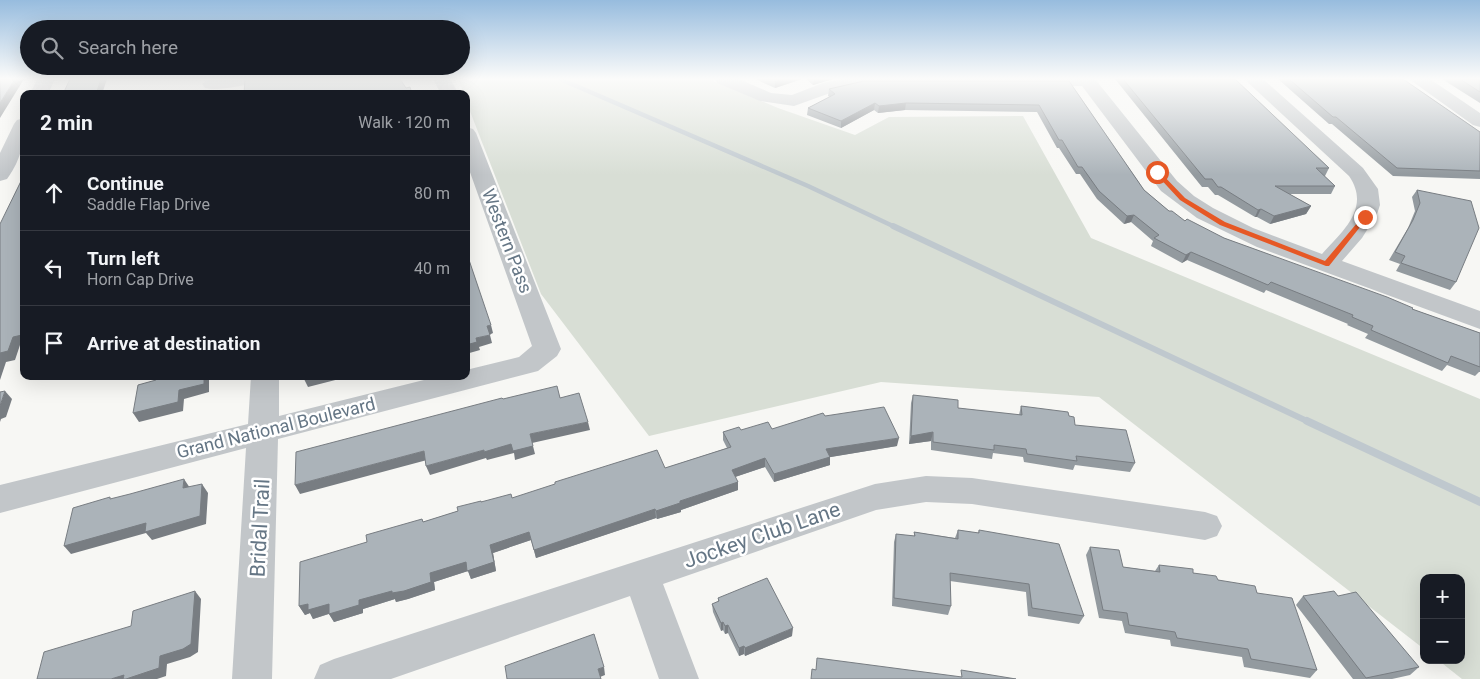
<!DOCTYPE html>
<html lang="en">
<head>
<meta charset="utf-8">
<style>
  body { margin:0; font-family:Roboto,sans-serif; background:#20242c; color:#f1f3f6 }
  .controls { position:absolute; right:15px; bottom:15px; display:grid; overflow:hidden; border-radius:10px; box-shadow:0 5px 20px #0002 }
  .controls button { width:45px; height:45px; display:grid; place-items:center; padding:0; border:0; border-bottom:1px solid #363941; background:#171b24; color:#f1f3f6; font:25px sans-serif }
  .stop { position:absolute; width:15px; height:15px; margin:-11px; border:4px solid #e65825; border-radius:50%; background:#fff }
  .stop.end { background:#e65825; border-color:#fff; box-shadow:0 1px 5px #0008 }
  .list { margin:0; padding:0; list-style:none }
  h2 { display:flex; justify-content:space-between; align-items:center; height:65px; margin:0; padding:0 20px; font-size:21px }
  h2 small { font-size:16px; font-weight:400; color:#9ea1a6 }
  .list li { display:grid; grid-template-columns:32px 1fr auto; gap:15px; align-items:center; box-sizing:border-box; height:75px; padding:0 20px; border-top:1px solid #363941 }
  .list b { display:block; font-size:19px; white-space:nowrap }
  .list p { margin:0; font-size:16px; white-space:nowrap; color:#9ea1a6 }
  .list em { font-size:16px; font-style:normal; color:#9ea1a6 }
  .icon { flex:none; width:28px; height:28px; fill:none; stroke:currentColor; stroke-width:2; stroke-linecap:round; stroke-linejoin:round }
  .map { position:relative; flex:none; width:1480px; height:679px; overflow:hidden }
  .search { position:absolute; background:#171b24; box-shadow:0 5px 20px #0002; left:20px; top:20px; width:450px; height:55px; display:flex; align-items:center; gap:12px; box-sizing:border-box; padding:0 18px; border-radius:28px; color:#9ea1a6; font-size:19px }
  .panel { position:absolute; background:#171b24; box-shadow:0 5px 20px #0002; left:20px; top:90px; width:450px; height:290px; border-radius:10px }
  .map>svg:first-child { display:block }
</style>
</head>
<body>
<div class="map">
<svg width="1480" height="679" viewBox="0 0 1480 679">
  <rect width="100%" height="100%" fill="#f7f7f4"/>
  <path fill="#d8ded5" d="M458 79H708L778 108 855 135 889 117 1023 116 1091 238 1480 399V679H1462L1438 660H1461V578H1424V649L1099 397 881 382 649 436 541 294 466 101V94H464Z"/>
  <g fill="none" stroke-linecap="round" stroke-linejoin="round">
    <path stroke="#bfc8ce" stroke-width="4.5" d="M560 79 808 186 895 227"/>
    <path stroke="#bfc8ce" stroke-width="6" d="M893 226 1309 422"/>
    <path stroke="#bfc8ce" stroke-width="8" d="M1307 421 1480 502"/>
    <path fill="#c2c6c9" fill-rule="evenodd" d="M37 79H55L48 94H30Z
      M208 79H256L254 83C240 86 219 91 205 88L202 84Z
      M433 79H450L459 94H441Z
      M715 79H739L771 93 792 95 823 83 842 79H1095L1177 181 1194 196 1213 208 1253 228 1322 254C1343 231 1371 208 1349 176L1244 79H1263L1363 168 1378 189 1380 205 1377 214 1362 238 1342 261 1480 311V329L1257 247 1197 218 1161 191 1082 86H863L833 92 794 106 760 101 717 83Z
      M1409 79H1430L1480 113V127L1473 125Z
      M24 118C24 143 22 158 7 179L0 181V153L14 124 17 120Z
      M466 127 473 129 476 133 561 349 557 356 538 371 278 439 272 679H232L246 448 0 513V485L248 424 251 376H279V416L440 376H466V370L519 357 532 346 466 161Z
      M926 476 972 478 1205 512 1217 516 1222 526 1217 536 1205 540 972 504 926 502 876 510 663 584 699 679H659L630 596 391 679H314L320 665 334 659 875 484Z"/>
  </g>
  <path fill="#939a9f" d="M755 79H802L775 88Z
    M806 79H833L813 85Z
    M1115 79H1235L1329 168 1325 176H1324L1335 186 1331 194H1289L1311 206 1306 214 1270 224 1257 217H1255L1218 195H1215L1208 187H1202Z
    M1278 79H1403L1480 132V179L1393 176 1332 124H1329Z
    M1442 79H1480V103Z
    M1069 81 1144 190 1169 211 1185 221 1224 238 1412 309 1480 333V372H1479L1475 376 1447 365 1442 371 1365 338 1368 334 1347 325 1348 324 1266 290 1264 293 1187 260 1182 263 1151 246 1153 241 1131 222 1124 224 1097 199 1080 174H1076L1059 148H1057L1037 112 905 110 878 113 874 110 841 128 807 115 808 108 830 97 828 96 829 89Z
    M1417 190 1456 282 1450 290 1396 271 1400 264 1389 260 1408 228 1415 211 1412 197Z
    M913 395 958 408 1019 415 1021 406 1069 416 1075 425 1135 463 1130 472 1075 465 1073 470 1024 462 1023 457 993 453 992 459 931 450V441L909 444 911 403Z
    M825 416 897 446 830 457V465L774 482 765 467 735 477 738 482V490L681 510V512L657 519 656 518 536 558 531 540 493 553 496 571 471 579 468 571 434 582 435 590 408 599 396 602 395 599 363 609V613L334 622 329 614 313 619 310 613 305 615 299 606 367 542 422 519 423 522 458 511 481 502 512 498 665 468 727 448 723 440V432L741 430 772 429Z
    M958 530 978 533 979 530 1084 616 1079 624 1028 616 1026 592 950 581 951 606 948 615 892 606 894 542 896 534 914 536V532L955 538Z
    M1090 547 1123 567 1155 571 1159 565 1193 573 1218 580 1257 593 1317 670 1310 678 1244 667 1242 657 1171 646 1170 640 1125 633 1122 621 1099 618 1086 555Z
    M1303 596H1338L1419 667 1410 675 1392 679H1353L1296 605Z
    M718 598 792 636 745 656 744 654 739 656 728 633 725 634 723 630 721 631 713 612 712 604 718 602Z"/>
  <path fill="#787d82" d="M15 79H24L0 118V103Z
    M101 79H107L102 94H96Z
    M780 79H802L775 88V81Z
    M814 79H833L813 85Z
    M875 103 874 110 841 128V121Z
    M906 103 905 110 878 113 879 106Z
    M1311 206 1306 214 1270 224 1274 216Z
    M1261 209 1257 217H1255L1258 210Z
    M1134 215 1131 222 1124 224 1127 216Z
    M1191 252 1187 260 1182 263 1186 255Z
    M491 325 493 333 489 335 487 326Z
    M24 331V344L20 345 15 360 6 362 0 380V353L13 337Z
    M490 335 492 343 479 347 480 350 466 354V345L476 338Z
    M204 376H209V392L184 399 183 411 139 422 133 413 179 390Z
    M314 376H351L308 387 304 379Z
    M5 391 12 399 6 417 1 419 0 422V406Z
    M588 422 590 430 532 443 530 434Z
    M933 432 931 441 909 444 911 436Z
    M899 438 897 446 825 458 826 449Z
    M511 444 533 446 535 454 515 460 514 453 487 460 486 458 430 475 426 466 484 450Z
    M424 451 427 460 300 494 295 485Z
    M830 457V465L774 482V474Z
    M765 458V467L732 478V470Z
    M184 479 190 488H183Z
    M738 482V490L681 510V512L657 519 656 511 680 501Z
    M202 484 208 493 206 524 152 540 146 533 71 554 64 546Z
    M655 509 656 518 536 558 534 550Z
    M529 532 531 540 493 553 496 571 471 579 468 571 434 582 435 590 408 599 396 602 395 599 363 609V613L334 622 329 614 359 600 430 573 490 545Z
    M195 591 201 599 198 652 190 657 167 664 166 676 157 679H111L160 656Z
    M308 604H329L334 612 313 619 310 613 305 615 299 606Z
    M723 622V630L721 631V623Z
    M728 625V633L725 634V626Z
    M793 628 792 636 745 656V648Z
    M744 646V654L739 656V648Z
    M604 667 605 675 600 677 598 669Z"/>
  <path fill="#abb3b9" stroke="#787d82" d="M0 79H15L0 103Z
    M70 79H101L96 94H63Z
    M245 79H400L406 88 410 87 412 94H244Z
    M1123 79H1235L1329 168H1316L1335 186H1275L1311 206 1274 216 1261 209 1258 210 1221 187H1218L1212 179H1205Z
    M1289 79H1403L1480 132V171L1397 168 1336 117H1333Z
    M1460 79H1480V92Z
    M864 81H1069L1144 190 1169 211H1172L1185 221 1187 219 1224 238 1387 297 1413 308 1412 309 1480 333V367L1451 356 1448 363 1371 330 1373 326 1352 317 1353 315 1271 282 1268 285 1191 252 1186 255 1154 238 1159 235 1134 215 1127 216 1099 191 1082 167H1078L1062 140H1059L1039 105 906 103 879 106 875 103 841 121 808 108 835 94 829 89Z
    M24 175V288L21 289 24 292V331L22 335 13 337 8 351 0 353V224Z
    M1417 190 1471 201 1479 228 1456 282 1401 263 1405 256 1395 252 1413 220 1420 203Z
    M466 251 491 325 487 326 490 335 476 338 477 342 466 345Z
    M157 376H204V384L179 390 178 402 133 413 138 385 156 380Z
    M304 376H314L304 379Z
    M557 386 560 398 579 393 588 422 530 434 533 446 513 451 511 444 484 452V450L426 466 424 451 295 485 296 452 502 398 503 399Z
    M5 391 0 406V392Z
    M913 395 958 400V408L1022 415 1021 406 1068 412 1069 416 1074 417 1075 425 1126 430 1135 463 1076 456 1077 461 1027 454 1026 449 994 445V450L933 442V432L911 436Z
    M884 407 899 438 826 449 830 457 774 474 765 458 732 470 738 482 680 501V503L656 511 655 509 534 550 529 532 490 545 494 562 467 571 466 562 430 573 431 582 404 591 392 593V591L359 600V605L329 614V604L308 610V604L299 606 300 562 367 542 366 535 422 519 423 522 458 511 457 507 481 501V502L511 494 512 498 555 484V482L657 450 665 468 731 447 723 432 739 427 741 430 768 422 772 429 823 413 825 416Z
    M184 479 183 488 202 484 200 516 145 532 146 523 64 546 73 508 110 497V499L130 494Z
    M958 530 979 533V530L1059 544 1084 616 1032 608 1029 584 950 573 951 606 894 598 896 534 915 536 914 532 958 539Z
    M1090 547 1119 550 1123 567 1160 572 1159 565 1193 569V573L1216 576 1218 580 1255 586 1257 593 1292 598 1317 670 1251 659 1248 649 1177 638 1175 632 1129 625 1127 613 1103 610Z
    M767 578 793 628 745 648 744 646 739 648 728 625 725 626 723 622 721 623 712 604 719 601 718 598Z
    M195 591 191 644 183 649 160 656 159 668 126 679H123L124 675 111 679H37L44 652 131 626 133 611Z
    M1334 591 1338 596 1356 592 1419 667 1366 678 1303 596Z
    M594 634 604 667 598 669 601 679H507L505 666Z
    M817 658 962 677 961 670 1016 679H811L812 669 816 670Z"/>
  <linearGradient id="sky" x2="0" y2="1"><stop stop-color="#97bcde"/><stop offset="0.45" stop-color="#fbfbfa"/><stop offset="1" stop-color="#fbfbfa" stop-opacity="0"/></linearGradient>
  <rect width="1480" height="175" fill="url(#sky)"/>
  <path fill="#e65825" d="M1155 171H1159L1185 198 1225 222 1325 261 1363 216 1368 217 1329 266H1326L1220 225 1180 200 1155 173Z"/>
  <g text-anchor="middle" stroke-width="5" stroke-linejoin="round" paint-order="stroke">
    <g font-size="18" fill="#657685" stroke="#fff">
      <text transform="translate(507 241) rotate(69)" y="6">Western Pass</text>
      <text transform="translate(276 428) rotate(-14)" y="6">Grand National Boulevard</text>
    </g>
    <g font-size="21" fill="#657685" stroke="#fff">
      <text transform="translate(260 528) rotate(-87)" y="7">Bridal Trail</text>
      <text transform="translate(762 535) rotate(-19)" y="7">Jockey Club Lane</text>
    </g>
  </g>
</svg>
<div class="controls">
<button>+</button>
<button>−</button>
</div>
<div class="stop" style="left:1157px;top:172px"></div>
<div class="stop end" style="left:1365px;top:217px"></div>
<div class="search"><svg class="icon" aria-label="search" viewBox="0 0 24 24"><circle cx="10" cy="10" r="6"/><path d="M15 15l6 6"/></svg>Search here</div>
<section class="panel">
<h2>2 min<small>Walk · 120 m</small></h2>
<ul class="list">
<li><svg class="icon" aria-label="ahead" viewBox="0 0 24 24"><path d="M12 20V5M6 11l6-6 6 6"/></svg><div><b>Continue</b><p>Saddle Flap Drive</p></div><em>80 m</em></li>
<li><svg class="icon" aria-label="left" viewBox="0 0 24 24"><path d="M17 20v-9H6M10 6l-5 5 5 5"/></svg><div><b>Turn left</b><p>Horn Cap Drive</p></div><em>40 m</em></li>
<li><svg class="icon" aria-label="arrive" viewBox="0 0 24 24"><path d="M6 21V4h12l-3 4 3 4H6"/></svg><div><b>Arrive at destination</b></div></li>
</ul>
</section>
</div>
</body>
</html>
